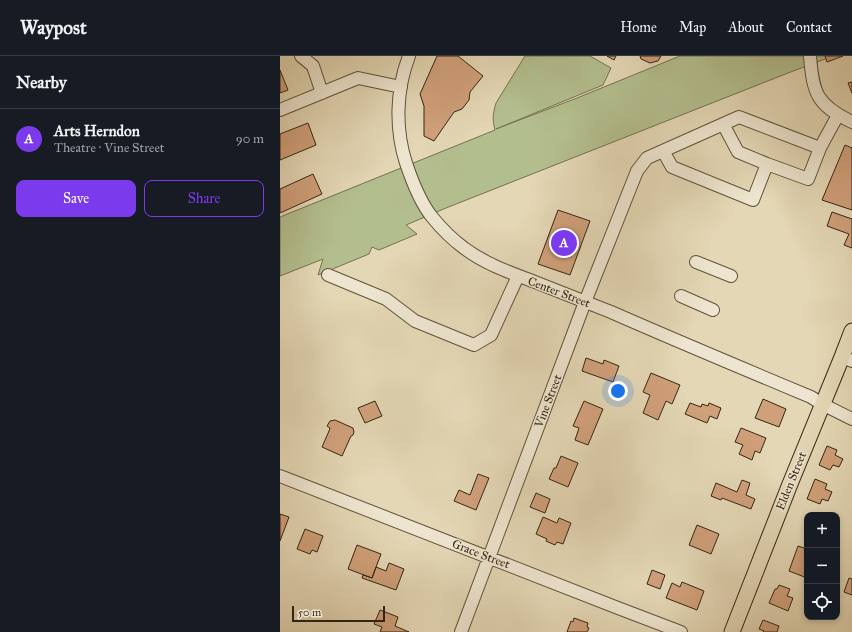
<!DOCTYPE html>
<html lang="en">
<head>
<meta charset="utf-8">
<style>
  body { margin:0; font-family:"IM FELL Great Primer",serif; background:#20242c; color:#f1f3f6 }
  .controls { position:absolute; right:12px; bottom:12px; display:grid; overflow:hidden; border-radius:8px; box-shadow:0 2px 6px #0003 }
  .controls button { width:36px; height:36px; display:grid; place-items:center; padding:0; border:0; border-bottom:1px solid #363941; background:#171b24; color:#f1f3f6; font:20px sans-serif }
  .scale { position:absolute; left:12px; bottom:10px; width:93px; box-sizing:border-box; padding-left:4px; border:2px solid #352613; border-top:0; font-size:11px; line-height:14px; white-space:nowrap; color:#352613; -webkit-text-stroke:3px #ede5cf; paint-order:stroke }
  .you { position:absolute; left:338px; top:335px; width:14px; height:14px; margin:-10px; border:3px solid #fff; border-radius:50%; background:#1a73e8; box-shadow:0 0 0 6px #1a73e833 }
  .badge { display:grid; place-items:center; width:26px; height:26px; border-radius:50%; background:#7c3aed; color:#fff; font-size:13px; font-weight:700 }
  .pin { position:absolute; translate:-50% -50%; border:2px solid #fff; box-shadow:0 1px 4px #0006 }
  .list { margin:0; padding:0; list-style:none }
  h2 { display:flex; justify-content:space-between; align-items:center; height:52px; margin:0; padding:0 16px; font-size:17px }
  h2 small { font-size:13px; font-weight:400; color:#9ea1a6 }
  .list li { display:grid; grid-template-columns:26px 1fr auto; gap:12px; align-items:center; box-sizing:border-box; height:60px; padding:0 16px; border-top:1px solid #363941 }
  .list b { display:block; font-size:15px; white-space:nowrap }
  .list p { margin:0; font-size:13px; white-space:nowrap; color:#9ea1a6 }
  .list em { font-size:13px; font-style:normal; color:#9ea1a6 }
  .actions { display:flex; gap:8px; padding:12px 16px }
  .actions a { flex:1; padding:9px 0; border:1px solid #7c3aed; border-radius:8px; text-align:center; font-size:14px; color:#7c3aed }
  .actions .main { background:#7c3aed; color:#fff }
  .icon { flex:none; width:22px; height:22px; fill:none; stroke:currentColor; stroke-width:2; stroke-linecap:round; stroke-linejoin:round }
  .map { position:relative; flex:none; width:572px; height:576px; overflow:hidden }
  header { display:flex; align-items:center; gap:24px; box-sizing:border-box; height:56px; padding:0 20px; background:#171b24; border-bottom:1px solid #363941 }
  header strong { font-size:19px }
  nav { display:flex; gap:22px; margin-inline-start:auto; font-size:14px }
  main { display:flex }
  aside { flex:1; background:#171b24 }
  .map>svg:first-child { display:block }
</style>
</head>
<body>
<header>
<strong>Waypost</strong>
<nav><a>Home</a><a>Map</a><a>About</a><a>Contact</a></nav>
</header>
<main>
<aside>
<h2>Nearby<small></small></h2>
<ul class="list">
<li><span class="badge">A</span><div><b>Arts Herndon</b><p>Theatre · Vine Street</p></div><em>90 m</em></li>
</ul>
<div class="actions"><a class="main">Save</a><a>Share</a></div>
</aside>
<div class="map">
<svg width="572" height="576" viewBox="0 0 572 576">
  <rect width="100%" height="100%" fill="#e4d7b5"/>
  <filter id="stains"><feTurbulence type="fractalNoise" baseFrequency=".005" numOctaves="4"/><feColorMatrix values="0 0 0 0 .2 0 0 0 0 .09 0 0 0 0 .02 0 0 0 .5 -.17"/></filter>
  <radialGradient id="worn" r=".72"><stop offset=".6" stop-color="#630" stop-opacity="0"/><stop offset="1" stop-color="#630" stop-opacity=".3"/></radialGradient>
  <path fill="#b3be8e" stroke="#747250" d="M245 0H310L331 12 323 29 216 73 297 42 400 0H553L508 17 166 152 126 169 137 178 99 194 92 191 89 198 38 219 43 203 0 220V161L215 74C212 63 213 58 216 47Z"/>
  <path fill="#d0a07a" stroke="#352613" d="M157 0H178L203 20 190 36 189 44 182 53 174 56 154 85 144 80V50L140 38Z
    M327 0H336L334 4Z
    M360 0H381L378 5 370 7 361 3Z
    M545 0H563L547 6Z
    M0 14 8 34 0 37Z
    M572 26V37L568 27Z
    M28 67 36 89 0 104V78Z
    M565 89 572 92V154L542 144Z
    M33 118 42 138 0 157V133Z
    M278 154 310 165 290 219 258 208Z
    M552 156 572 163V192L564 189 569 178 547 170Z
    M306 302 323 308 324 304 339 310 333 326 302 315Z
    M371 317 400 329 392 348 386 345 378 364 363 357 370 339 363 336Z
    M483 343 506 353 499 371 475 362Z
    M95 345 102 360 85 367 78 352Z
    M304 345 323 353 308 389 295 384 299 372 293 370Z
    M410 347 421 351 422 348 428 350 429 347 441 352 437 363 430 360 427 367 405 358Z
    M55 364 73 372 74 376 73 379 71 380 62 400 42 391 49 375 50 372 47 370 50 365Z
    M461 372 486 382 480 397 475 395 472 404 459 398 463 389 455 386Z
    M547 390 557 394 555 399 563 403 559 411 553 409 550 414 539 409Z
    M281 400 298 407 288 431 269 423 274 412H276Z
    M198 418 209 422 196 454 174 445 179 434 190 439Z
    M535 423 547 428 545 433 552 436 548 445 542 443 540 448 527 443Z
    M462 424 470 427 466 439 475 443 471 453 442 442 441 444 431 440 436 427 457 436Z
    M256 437 270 443 265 457 250 451Z
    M0 458 9 461 0 485Z
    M263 461 277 467 279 462 291 467 283 488 277 486 275 489 266 485 267 483 256 478Z
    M417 469 439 478 431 498 409 489Z
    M25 473 43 480 37 496 32 494 30 498 17 493Z
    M77 489 101 498 92 522 68 513Z
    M518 490 527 493V522L509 515Z
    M109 507 124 513 116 534 82 522 83 519 92 522 96 511 106 515Z
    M372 514 385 519 380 533 367 528Z
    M569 522 572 523V539L564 536Z
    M402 526 424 535 417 554 386 542 392 527 400 531Z
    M499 529 510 533 507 540 513 542 508 555 489 547 495 533H497Z
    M100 554 118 561 115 570 129 576H100L102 571 94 568Z
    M294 562 308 567 307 571 309 572 307 576H287L291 565 293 566Z
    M483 564 499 570 497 576H483L484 575 479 573Z"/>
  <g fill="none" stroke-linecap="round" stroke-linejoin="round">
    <g stroke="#61523c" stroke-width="14">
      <path id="minor" d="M21 0 33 10 42 37
        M129 0C116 34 115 73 126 107 132 125 140 146 152 161 161 172 173 184 184 192 205 208 231 217 255 226 280 236 306 246 331 256 397 285 464 313 531 341L542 348 572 363
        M530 0C533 38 537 49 572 66
        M0 54 78 22 121 31
        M443 68 458 96 487 108
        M383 95 392 111 473 144 487 108 528 123 540 92
        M416 206 451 220
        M48 219 106 243 135 265 194 289 211 279 238 220
        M401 240 433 254
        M562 301 572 305
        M0 420 338 552 401 576
        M181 576 305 246 357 115 367 102 459 61 540 92 558 59"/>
    </g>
    <g stroke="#352613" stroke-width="17">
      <path id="major" d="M452 576 510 428 562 301 572 275"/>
    </g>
    <use href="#minor" stroke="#ede5cf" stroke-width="12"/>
    <use href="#major" stroke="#e4d7b5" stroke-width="15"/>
  </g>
  <g text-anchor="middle" stroke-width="3" stroke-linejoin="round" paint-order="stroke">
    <g font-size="12" fill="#352613" stroke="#ede5cf">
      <text transform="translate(279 236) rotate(21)" y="4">Center Street</text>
      <text transform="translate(268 345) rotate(-69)" y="4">Vine Street</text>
      <text transform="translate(511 425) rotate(-68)" y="4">Elden Street</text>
      <text transform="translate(201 498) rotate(21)" y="4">Grace Street</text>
    </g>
  </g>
  <rect width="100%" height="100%" filter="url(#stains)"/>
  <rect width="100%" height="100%" fill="url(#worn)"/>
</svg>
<div class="controls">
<button>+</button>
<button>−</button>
<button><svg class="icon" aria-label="locate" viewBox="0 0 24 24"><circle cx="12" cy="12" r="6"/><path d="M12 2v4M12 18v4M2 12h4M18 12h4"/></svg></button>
</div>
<div class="scale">50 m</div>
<div class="you"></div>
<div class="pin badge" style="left:284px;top:187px">A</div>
</div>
</main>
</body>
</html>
